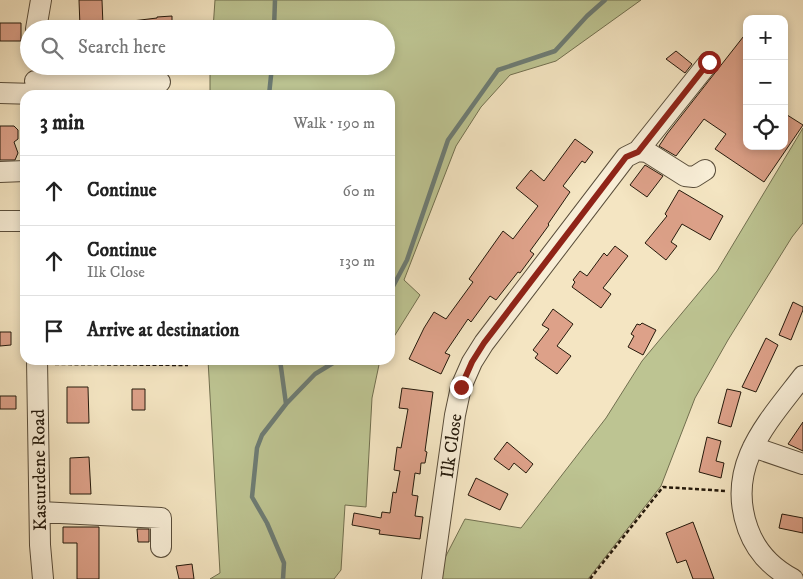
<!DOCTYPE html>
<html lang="en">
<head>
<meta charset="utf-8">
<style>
  body { margin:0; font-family:"IM FELL DW Pica",serif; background:#f2f2f2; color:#222 }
  .controls { position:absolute; right:15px; top:15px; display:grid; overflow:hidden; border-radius:10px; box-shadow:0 2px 8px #0003 }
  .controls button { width:45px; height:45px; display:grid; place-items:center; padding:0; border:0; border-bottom:1px solid #e0e0e0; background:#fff; color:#222; font:25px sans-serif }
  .stop { position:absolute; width:15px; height:15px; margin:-11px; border:4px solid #8f2418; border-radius:50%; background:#fff }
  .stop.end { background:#8f2418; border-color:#fff; box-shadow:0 1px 5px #0008 }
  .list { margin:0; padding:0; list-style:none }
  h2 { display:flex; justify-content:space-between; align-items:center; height:65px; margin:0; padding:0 20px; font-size:21px }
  h2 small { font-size:16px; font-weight:400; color:#767676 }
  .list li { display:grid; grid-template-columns:32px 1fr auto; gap:15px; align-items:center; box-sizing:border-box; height:70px; padding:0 20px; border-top:1px solid #e0e0e0 }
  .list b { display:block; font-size:19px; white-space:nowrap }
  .list p { margin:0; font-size:16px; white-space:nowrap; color:#767676 }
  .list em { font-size:16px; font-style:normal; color:#767676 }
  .icon { flex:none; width:28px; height:28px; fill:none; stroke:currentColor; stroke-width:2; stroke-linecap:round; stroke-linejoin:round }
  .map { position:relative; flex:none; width:803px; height:579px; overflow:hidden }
  .search { position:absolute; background:#fff; box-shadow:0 2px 8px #0003; left:20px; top:20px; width:375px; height:55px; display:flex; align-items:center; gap:12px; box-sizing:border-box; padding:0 18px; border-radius:28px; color:#767676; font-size:19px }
  .panel { position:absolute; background:#fff; box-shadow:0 2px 8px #0003; left:20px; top:90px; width:375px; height:275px; border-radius:15px }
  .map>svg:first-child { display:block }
</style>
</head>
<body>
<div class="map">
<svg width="803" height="579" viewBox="0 0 803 579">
  <rect width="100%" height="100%" fill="#f4e5c2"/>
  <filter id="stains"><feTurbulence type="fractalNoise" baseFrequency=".004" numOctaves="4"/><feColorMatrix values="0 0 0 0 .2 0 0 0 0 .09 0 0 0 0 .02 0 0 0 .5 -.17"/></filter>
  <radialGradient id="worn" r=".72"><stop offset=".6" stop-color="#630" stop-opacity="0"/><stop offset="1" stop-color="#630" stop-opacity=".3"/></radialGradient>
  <path fill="#bdc492" stroke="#716f4f" d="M215 0H641L556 61 510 75 481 107 456 146 404 280 420 295 390 343V95H210V66H386V29H213Z
    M803 128V223L792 237 728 340 695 398 661 486 588 579H434L465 519 521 528 606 418 642 361 717 271Z
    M208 360H380L372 398 366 507 345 505 341 570 334 579H210L220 573Z"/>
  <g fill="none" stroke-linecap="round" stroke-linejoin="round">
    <path stroke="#6d7c74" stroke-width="4.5" d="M274 29 275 0
      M269 95 272 66
      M390 292 407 260 448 140 498 70 555 51 587 16 605 0
      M280 360 286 404
      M283 579 284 563 267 523 252 497 257 448 262 435 286 404 315 374 338 360"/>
  </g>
  <path fill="#dda189" stroke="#251a0c" d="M79 0H102L103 26 80 27Z
    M172 16V29H133L132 21 157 18V17Z
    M0 23H21V41H0Z
    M747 32V146H784V113L803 125 764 182 715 149 726 134 704 119 676 156 659 146 667 134Z
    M676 51 692 64 685 73 666 59Z
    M0 126H14L18 130V139L14 142 18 153 15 160H0Z
    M575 139 593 152 585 163 582 161 563 186 570 192 548 224 549 225 530 251 534 254 520 273 518 272 496 300 490 296 471 322 468 319 445 353 450 355 441 374 409 359 424 328 434 312 446 319 473 282 469 279 503 231 513 239 538 206 516 188 531 170 544 181Z
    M645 165 663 176 647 197 630 185Z
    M679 190 723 216 710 240 682 224 671 242 677 246 666 260 645 243 667 216 665 214Z
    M615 246 628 256 603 288 611 294 601 308 572 287 575 282 573 280 580 271 587 276 604 253 607 256Z
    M793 302 803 307V310L791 340 779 335Z
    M553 309 573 324 557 346 571 356 557 374 535 358 538 354 533 350 549 329 542 325Z
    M642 323 656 330 643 355 628 347 634 336 631 334 637 324 640 325Z
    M0 332H11V345L0 346Z
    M766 338 778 345 756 392 742 387Z
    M67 387H88L89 423H67Z
    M402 388 433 392 425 451 427 452 425 463H421L420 474 415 473 412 495 418 496 415 516 423 517 420 539 379 534 380 530 352 525 354 513 381 518 382 512 390 513 393 492 396 493 400 471 394 470 397 447 401 448 408 409 399 408Z
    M132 389H145V410H132Z
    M727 389 741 392 731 427 718 423Z
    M0 396H16V409H0Z
    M803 422V451L788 444Z
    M707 437 721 441 716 461 724 463 721 478 699 472Z
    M507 442 533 464 526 473 514 463 509 470 494 459Z
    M89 457 91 494H70V458Z
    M476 478 508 494 500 510 468 495Z
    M782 514 803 518V533L779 528Z
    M693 522 714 579H693L686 560 677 563 666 533Z
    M63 527H99V579H77V543H63Z
    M137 529H149V542H138Z
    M192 564 194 579H179L176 566Z"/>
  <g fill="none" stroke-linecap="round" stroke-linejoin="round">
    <g stroke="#594d3a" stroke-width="22">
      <path id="minor" d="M36 29 41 0
        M35 81 160 82
        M0 93 35 94
        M638 151 709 62
        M0 172 25 171
        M0 221H25
        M37 360 40 545 43 579
        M753 447 803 464
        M40 512 161 518V547
        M432 579 455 415 461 387 472 362 484 343 626 157 638 151 647 152 685 176 694 177 705 170
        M793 579C772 568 756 551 748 529 725 466 767 423 803 376"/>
    </g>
    <path stroke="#251a0c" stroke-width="2.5" stroke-dasharray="4 2.5" stroke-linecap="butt" d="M55 364 188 365
      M590 579 663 487 726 491"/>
    <use href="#minor" stroke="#f8eed7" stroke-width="20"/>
  </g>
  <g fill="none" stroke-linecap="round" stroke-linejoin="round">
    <path stroke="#8f2418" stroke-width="6" d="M461 387 472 362 484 343 626 157 638 152 709 62"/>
  </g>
  <g text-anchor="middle" stroke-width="4" stroke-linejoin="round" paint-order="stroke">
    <g font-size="18" fill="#251a0c" stroke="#f8eed7">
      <text transform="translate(451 446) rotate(-82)" y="6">Ilk Close</text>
      <text transform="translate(39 470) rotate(-91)" y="6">Kasturdene Road</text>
    </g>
  </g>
  <rect width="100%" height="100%" filter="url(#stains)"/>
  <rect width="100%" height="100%" fill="url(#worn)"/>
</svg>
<div class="controls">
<button>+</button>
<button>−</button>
<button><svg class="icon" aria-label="locate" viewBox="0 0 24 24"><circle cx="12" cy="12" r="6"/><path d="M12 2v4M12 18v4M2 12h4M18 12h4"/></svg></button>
</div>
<div class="stop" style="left:709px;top:62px"></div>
<div class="stop end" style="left:461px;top:387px"></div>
<div class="search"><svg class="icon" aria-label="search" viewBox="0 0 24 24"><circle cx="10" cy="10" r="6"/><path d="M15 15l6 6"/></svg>Search here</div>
<section class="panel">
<h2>3 min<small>Walk · 190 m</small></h2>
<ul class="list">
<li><svg class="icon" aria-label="ahead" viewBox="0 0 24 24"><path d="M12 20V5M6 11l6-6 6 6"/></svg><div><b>Continue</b></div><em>60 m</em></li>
<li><svg class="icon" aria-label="ahead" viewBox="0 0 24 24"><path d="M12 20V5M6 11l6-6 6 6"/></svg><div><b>Continue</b><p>Ilk Close</p></div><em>130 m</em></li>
<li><svg class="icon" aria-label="arrive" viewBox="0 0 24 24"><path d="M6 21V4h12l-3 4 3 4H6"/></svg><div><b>Arrive at destination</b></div></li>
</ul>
</section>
</div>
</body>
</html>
